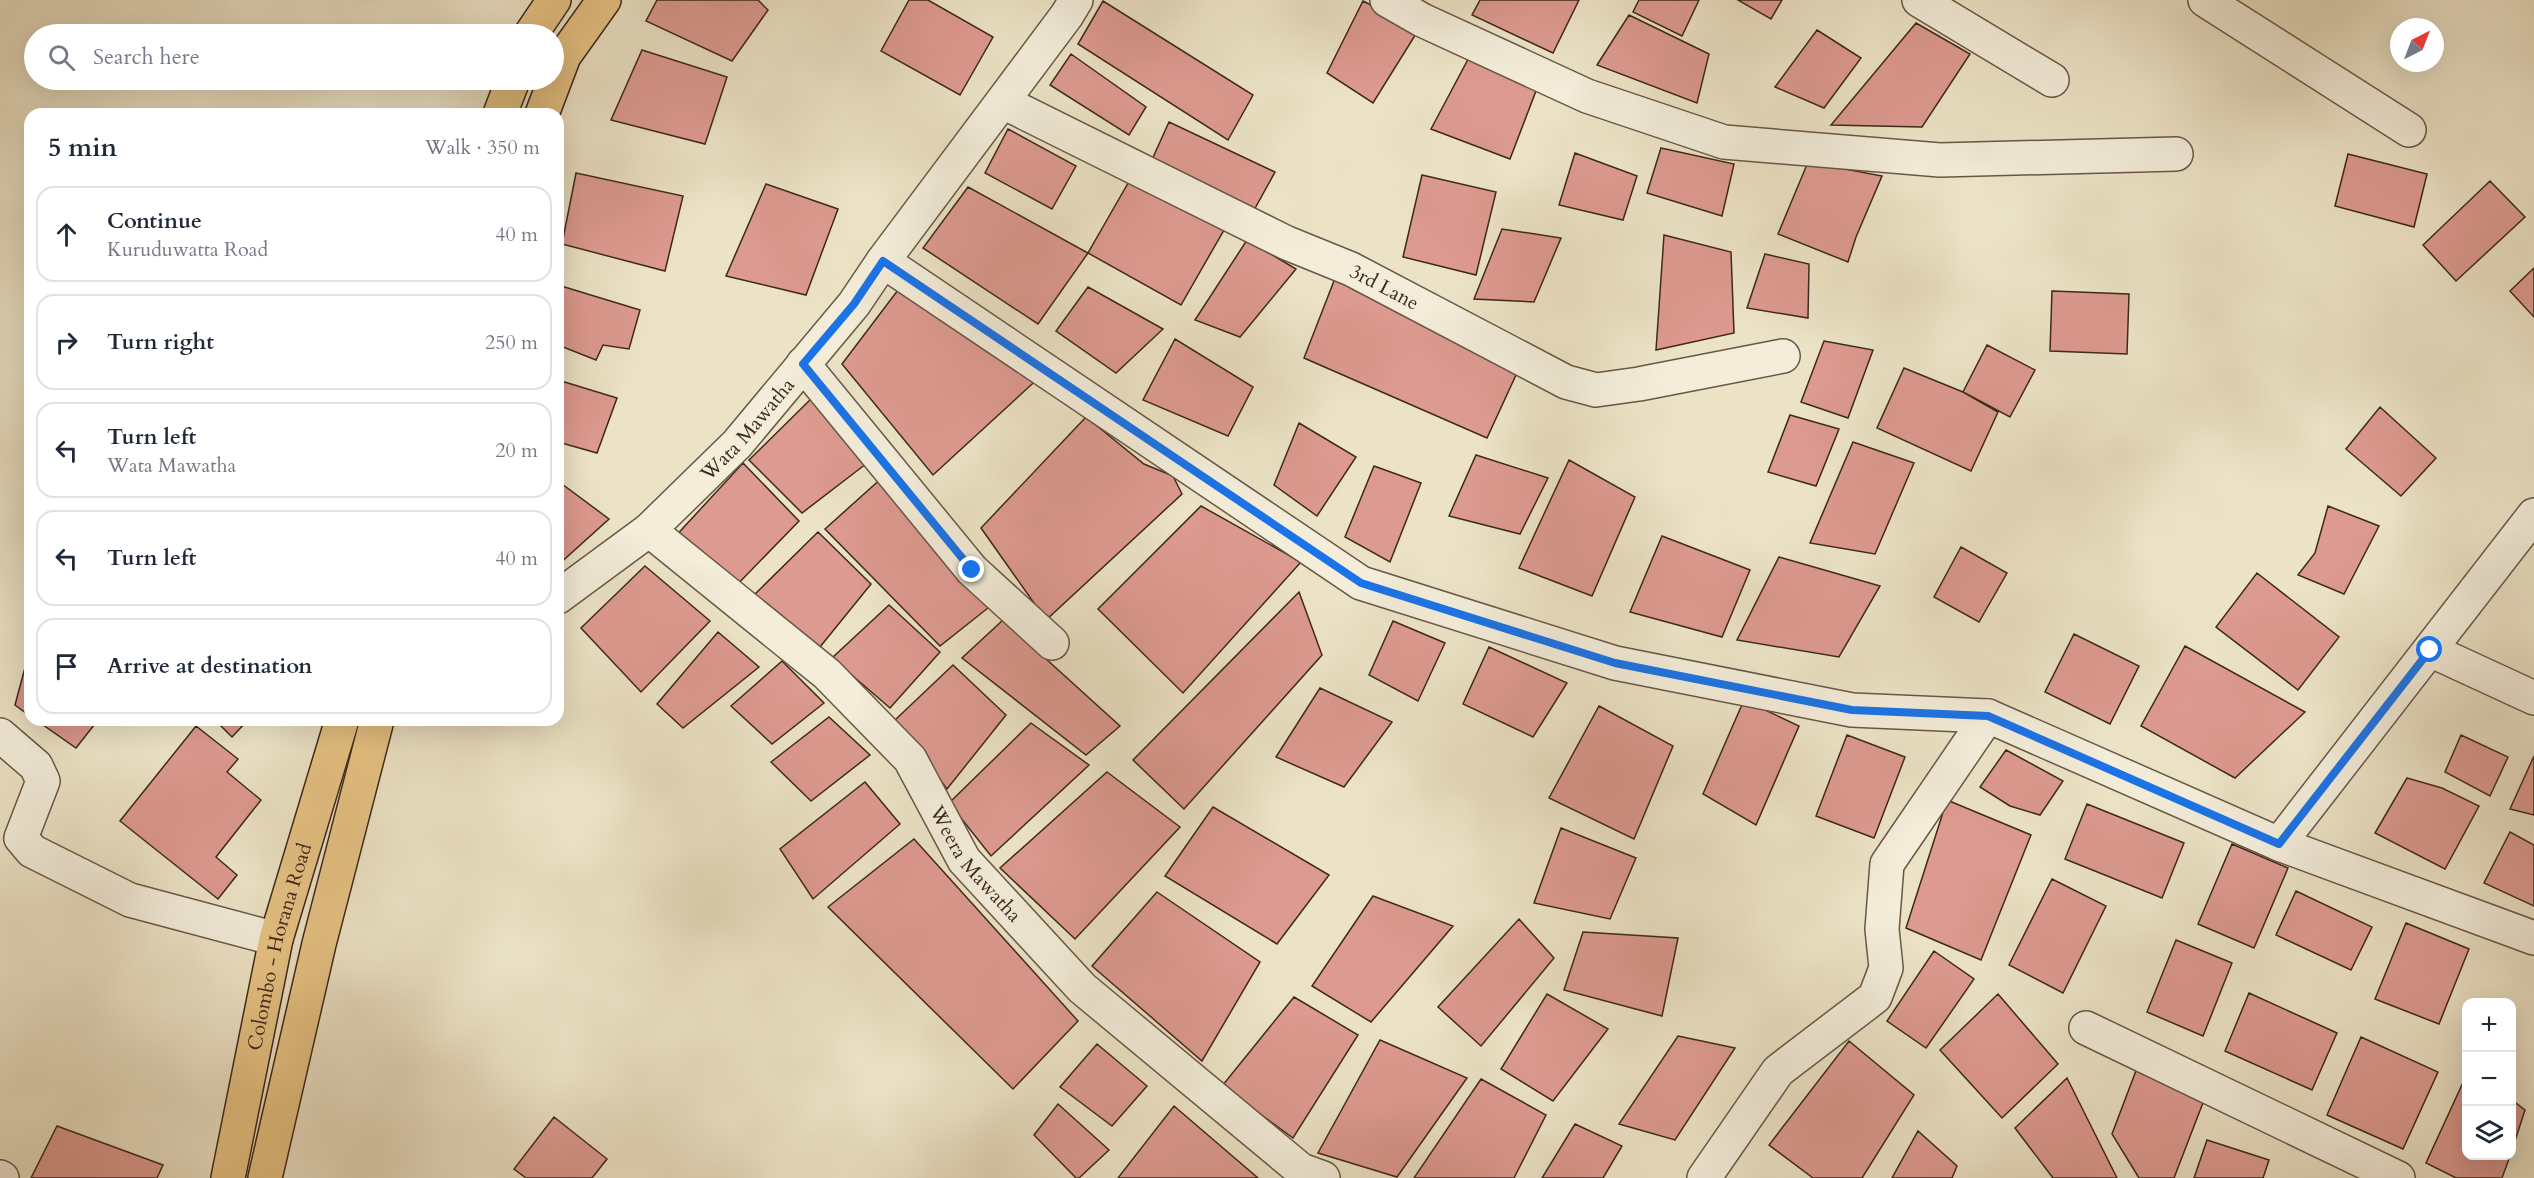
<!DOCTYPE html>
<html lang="en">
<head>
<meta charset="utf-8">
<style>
  body { margin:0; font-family:Cardo,serif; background:#f6f6f7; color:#1f2937 }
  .controls { position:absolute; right:18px; bottom:18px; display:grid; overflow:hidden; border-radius:12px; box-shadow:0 6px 24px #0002 }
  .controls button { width:54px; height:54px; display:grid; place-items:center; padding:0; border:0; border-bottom:2px solid #e0e1e3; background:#fff; color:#1f2937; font:30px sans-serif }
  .compass { position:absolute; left:2390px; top:18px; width:54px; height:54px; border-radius:50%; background:#fff; box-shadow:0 6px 24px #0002; rotate:42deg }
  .stop { position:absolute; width:18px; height:18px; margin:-14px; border:4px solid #1a73e8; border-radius:50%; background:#fff }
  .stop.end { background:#1a73e8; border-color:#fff; box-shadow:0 2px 6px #0008 }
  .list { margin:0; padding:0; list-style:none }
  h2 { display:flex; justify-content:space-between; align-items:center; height:78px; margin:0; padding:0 24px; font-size:26px }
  h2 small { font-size:20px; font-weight:400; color:#747a83 }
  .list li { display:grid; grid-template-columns:39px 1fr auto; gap:18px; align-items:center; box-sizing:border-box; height:96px; margin:0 12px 12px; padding:0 12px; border:2px solid #e0e1e3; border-radius:18px }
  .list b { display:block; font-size:22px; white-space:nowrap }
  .list p { margin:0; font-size:20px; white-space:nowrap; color:#747a83 }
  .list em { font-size:20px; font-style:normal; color:#747a83 }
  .icon { flex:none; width:33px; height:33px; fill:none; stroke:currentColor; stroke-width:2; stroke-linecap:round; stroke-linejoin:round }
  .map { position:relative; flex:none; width:2534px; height:1178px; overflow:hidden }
  .search { position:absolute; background:#fff; box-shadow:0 6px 24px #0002; left:24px; top:24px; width:540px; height:66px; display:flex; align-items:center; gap:15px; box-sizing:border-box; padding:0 21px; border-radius:33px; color:#747a83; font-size:22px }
  .panel { position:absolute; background:#fff; box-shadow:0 6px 24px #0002; left:24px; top:108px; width:540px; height:618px; border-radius:18px }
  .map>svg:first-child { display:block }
</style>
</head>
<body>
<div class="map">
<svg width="2534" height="1178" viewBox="0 0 2534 1178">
  <rect width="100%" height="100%" fill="#ece3c6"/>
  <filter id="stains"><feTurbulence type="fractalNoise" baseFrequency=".00333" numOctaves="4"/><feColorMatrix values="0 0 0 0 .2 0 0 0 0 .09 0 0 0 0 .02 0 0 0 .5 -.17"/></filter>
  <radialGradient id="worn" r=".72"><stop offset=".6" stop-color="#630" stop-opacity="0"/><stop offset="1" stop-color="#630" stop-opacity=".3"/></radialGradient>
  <path fill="#dd9a90" stroke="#3d281b" stroke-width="1.5" d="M657 0H758L768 10 732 61 646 21Z
    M909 0H928L993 37 960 95 881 51Z
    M1480 0H1579L1553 53 1472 15Z
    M1639 0H1699L1682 36 1633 12Z
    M1738 0H1782L1771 19Z
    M1103 1 1253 95 1228 140 1078 44Z
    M1363 1 1419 29 1373 103 1327 73Z
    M1629 15 1709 54 1697 103 1597 65Z
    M1916 23 1970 54 1922 127 1831 125Z
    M1817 30 1861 58 1824 108 1775 87Z
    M642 50 727 77 705 144 611 120Z
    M1473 50 1539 83 1510 159 1431 129Z
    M1071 54 1146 107 1129 135 1050 85Z
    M1169 122 1275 172 1248 221 1150 164Z
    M1008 129 1076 166 1052 209 985 173Z
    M1661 148 1734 164 1722 216 1647 193Z
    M1575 153 1637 176 1623 220 1559 205Z
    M2348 154 2427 174 2414 227 2335 206Z
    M1808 162 1882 176 1856 237 1848 262 1778 234Z
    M576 173 683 196 665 271 562 244Z
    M1422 175 1496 192 1476 275 1403 257Z
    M1131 178 1224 230 1181 305 1088 253Z
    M2490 181 2525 217 2456 281 2423 245Z
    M766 184 838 209 806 295 726 276Z
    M968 187 1088 253 1038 324 923 248Z
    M1502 229 1561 238 1534 302 1474 299Z
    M1664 235 1731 252 1734 333 1656 350Z
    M1247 240 1296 269 1240 337 1195 320Z
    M1765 254 1809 264 1808 318 1747 308Z
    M1339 268 1521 364 1487 438 1304 358Z
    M2534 268V317L2510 291Z
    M558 285 640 310 629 349 603 345 596 360 558 345Z
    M1088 287 1163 329 1116 373 1056 331Z
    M898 290 1042 375 933 475 842 364Z
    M2052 291 2129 294 2127 354 2050 351Z
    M1175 339 1253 387 1228 436 1143 400Z
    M1824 341 1873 350 1848 418 1801 402Z
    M1987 345 2035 370 2010 417 1963 392Z
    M1904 368 1963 392 1998 412 1971 471 1877 428Z
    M558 380 617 398 597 453 558 442Z
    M819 391 875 457 802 513 749 460Z
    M2380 407 2436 458 2401 496 2346 449Z
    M1790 415 1839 429 1816 486 1768 472Z
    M1086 417 1144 464 1173 476 1182 494 1046 620 981 528Z
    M1299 423 1356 457 1317 516 1274 485Z
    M1853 442 1914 463 1875 554 1810 543Z
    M1476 455 1548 478 1520 534 1449 516Z
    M1569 460 1635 497 1592 596 1519 568Z
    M743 463 799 521 731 591 672 540Z
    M1374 466 1421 483 1390 562 1345 537Z
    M884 476 993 604 940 646 825 529Z
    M558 481 609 519 558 565Z
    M1201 506 1301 562 1183 693 1098 609Z
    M2328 506 2379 526 2344 594 2298 575 2315 553Z
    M818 532 871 584 820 647 751 598Z
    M1662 536 1750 570 1722 637 1630 612Z
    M1961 547 2007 573 1979 622 1934 597Z
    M1779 557 1880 586 1839 657 1737 640Z
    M645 566 710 621 641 692 581 628Z
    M2257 573 2339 637 2298 690 2216 627Z
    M1299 592 1322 655 1184 809 1133 760Z
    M889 605 940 652 890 708 832 658Z
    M1003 620 1120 726 1086 755 962 658Z
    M1393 621 1445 643 1418 701 1369 675Z
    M718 632 759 667 683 728 657 704Z
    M2074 634 2139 666 2110 724 2045 692Z
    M2185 646 2305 712 2235 778 2141 726Z
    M1489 647 1567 683 1533 737 1463 704Z
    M30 649V716L15 705Z
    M782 661 824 703 772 744 731 706Z
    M953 665 1006 715 947 789 895 720Z
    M1320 688 1392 722 1344 787 1276 757Z
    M1744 700 1799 726 1756 825 1703 794Z
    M1599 706 1673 746 1634 839 1549 798Z
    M829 717 870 755 811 801 771 762Z
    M36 720H98L76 748Z
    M215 720H248L232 737Z
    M1031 723 1089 765 991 856 949 803Z
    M196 726 238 759 227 772 261 800 216 857 237 875 218 899 120 821Z
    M1847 735 1905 757 1874 838 1816 816Z
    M2461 735 2508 757 2490 796 2445 772Z
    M2006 750 2063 781 2040 815 2010 806 1980 787Z
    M2534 756V815L2510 809Z
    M1107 772 1180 827 1075 939 1000 868Z
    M2407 778 2442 788 2479 806 2445 869 2375 833Z
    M865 782 900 824 813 899 780 849Z
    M1947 800 2031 835 1981 960 1906 928Z
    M2087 804 2184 843 2162 898 2065 859Z
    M1213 807 1329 875 1277 944 1165 876Z
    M1561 828 1636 858 1610 919 1534 903Z
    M2510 832 2534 845V906L2484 883Z
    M914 839 1078 1021 1013 1089 828 907Z
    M2232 844 2288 868 2254 948 2198 924Z
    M2052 879 2106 906 2063 993 2009 965Z
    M2296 891 2372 927 2351 970 2276 935Z
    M1157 892 1260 962 1202 1061 1092 966Z
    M1373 896 1453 926 1371 1022 1312 986Z
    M1519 919 1554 958 1481 1046 1438 1007Z
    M2406 923 2469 949 2439 1024 2375 999Z
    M1583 932 1678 938 1662 1016 1564 990Z
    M2176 940 2232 963 2203 1036 2147 1012Z
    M1934 951 1974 979 1926 1048 1887 1021Z
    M2249 993 2337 1033 2312 1090 2225 1051Z
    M1547 994 1608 1029 1553 1101 1501 1069Z
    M1998 994 2058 1064 2002 1118 1940 1050Z
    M1294 997 1358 1035 1293 1138 1222 1086Z
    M1678 1036 1735 1048 1675 1140 1619 1124Z
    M2361 1037 2438 1072 2403 1149 2327 1115Z
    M1380 1040 1467 1078 1397 1177 1318 1153Z
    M1849 1041 1914 1095 1862 1178H1813L1769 1145Z
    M1097 1044 1147 1086 1112 1126 1060 1087Z
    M2137 1068 2206 1095 2174 1178H2139L2112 1134Z
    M2466 1076V1156H2510L2502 1178H2456L2426 1163Z
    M2067 1078 2117 1178H2053L2015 1128Z
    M1481 1079 1546 1115 1514 1178H1414Z
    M2512 1100 2525 1110 2512 1150Z
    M1058 1104 1109 1150 1079 1178H1076L1034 1135Z
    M1174 1106 1258 1178H1118Z
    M554 1117 607 1159 592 1178H526L514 1169Z
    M1575 1124 1622 1146 1603 1178H1542Z
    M57 1126 163 1165 157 1178H31Z
    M1918 1131 1957 1166 1952 1178H1892Z
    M2207 1140 2269 1160 2263 1178H2194Z"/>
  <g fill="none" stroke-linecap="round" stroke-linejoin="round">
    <g stroke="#695746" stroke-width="36">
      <g id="street">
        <path d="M1387 0 1422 20 1587 96 1724 142 1940 160 2176 154"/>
        <path d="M1919 0 2052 80"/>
        <path d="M2205 0 2409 130"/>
        <path id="s1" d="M1003 102 1287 243 1351 269 1566 382 1596 390 1639 384 1783 356"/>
        <path d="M883 261 1361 583 1615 663 1852 710 1988 716 2279 844 2534 938"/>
        <path d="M803 364 972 570 1052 643"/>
        <path id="s2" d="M649 530 827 674 910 759 964 860 1082 988 1301 1170 1323 1178"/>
        <path id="s3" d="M558 597 649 530 737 444 854 304 883 261 1067 15 1076 0"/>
        <path d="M2430 650 2534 698"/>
        <path d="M0 735 36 766 43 781 21 838 32 851 130 900 276 939"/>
        <path d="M2279 844 2534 515"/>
        <path d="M2086 1028 2398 1178"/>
        <path d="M0 1177 2 1178"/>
        <path d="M1704 1178 1778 1071 1875 997 1886 968 1882 929 1887 864 1988 716"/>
      </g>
    </g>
    <g stroke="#3d281b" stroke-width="36">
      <g id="primary">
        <path d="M531 34 554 0"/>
        <path d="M500 114 513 80"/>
        <path d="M542 114 564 56 604 0"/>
        <path id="s4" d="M228 1178 276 939 342 720"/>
        <path d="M265 1178 319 944 377 720"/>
      </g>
    </g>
    <use href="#street" stroke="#f3edda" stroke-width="33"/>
    <use href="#primary" stroke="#e6c283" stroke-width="33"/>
  </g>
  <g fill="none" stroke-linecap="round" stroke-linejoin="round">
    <path stroke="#1a73e8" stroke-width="8" d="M972 570 803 364 854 304 883 261 1361 583 1615 663 1852 710 1988 716 2279 844 2430 650"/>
  </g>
  <g text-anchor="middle" stroke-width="6" stroke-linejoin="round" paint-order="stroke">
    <g font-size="20" fill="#3d281b" stroke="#f3edda">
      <text dy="7" stroke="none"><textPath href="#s1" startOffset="424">3rd Lane</textPath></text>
      <text dy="7" stroke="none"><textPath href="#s3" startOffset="254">Wata Mawatha</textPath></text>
      <text dy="7" stroke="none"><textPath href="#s2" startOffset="472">Weera Mawatha</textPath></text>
      <text dy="7" stroke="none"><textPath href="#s4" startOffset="237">Colombo - Horana Road</textPath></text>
    </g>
  </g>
  <rect width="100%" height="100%" filter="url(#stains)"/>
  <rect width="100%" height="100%" fill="url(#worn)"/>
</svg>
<div class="controls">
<button>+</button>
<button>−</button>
<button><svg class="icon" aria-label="layers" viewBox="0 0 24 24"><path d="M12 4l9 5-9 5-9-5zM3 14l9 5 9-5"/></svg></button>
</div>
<svg class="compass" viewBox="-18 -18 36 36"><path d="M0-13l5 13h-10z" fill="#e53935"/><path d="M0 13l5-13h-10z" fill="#747a83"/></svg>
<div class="stop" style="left:2430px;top:650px"></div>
<div class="stop end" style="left:972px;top:570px"></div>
<div class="search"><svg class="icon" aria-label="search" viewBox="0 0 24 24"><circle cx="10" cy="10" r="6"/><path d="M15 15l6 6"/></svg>Search here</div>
<section class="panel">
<h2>5 min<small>Walk · 350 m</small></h2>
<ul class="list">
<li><svg class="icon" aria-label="ahead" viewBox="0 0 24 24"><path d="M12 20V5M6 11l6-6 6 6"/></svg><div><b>Continue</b><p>Kuruduwatta Road</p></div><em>40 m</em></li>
<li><svg class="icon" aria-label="right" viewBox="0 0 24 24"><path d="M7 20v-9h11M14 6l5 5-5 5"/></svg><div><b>Turn right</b></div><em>250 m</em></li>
<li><svg class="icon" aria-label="left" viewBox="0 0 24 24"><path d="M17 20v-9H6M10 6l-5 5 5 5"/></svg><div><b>Turn left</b><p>Wata Mawatha</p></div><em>20 m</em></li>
<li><svg class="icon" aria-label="left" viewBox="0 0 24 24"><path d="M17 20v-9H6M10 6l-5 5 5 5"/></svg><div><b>Turn left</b></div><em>40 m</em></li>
<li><svg class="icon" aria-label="arrive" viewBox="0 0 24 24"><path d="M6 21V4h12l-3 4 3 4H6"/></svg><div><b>Arrive at destination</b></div></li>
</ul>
</section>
</div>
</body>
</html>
